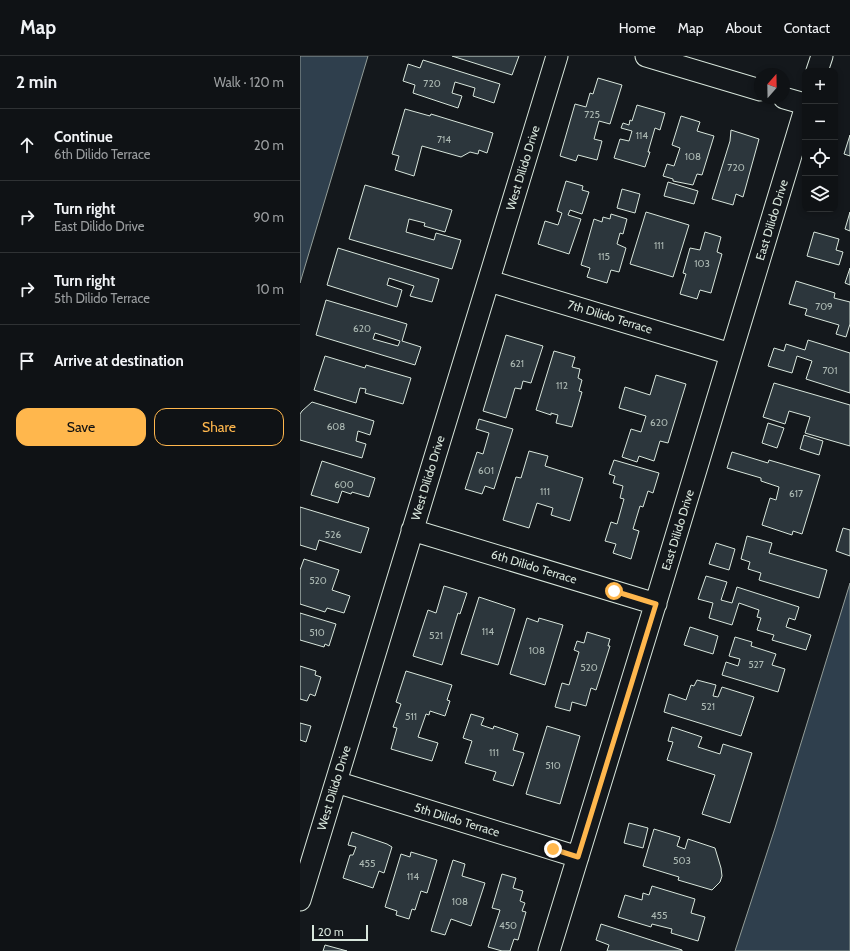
<!DOCTYPE html>
<html lang="en">
<head>
<meta charset="utf-8">
<style>
  body { margin:0; font-family:Cabin,sans-serif; background:#1d2022; color:#f1f3f6 }
  .controls { position:absolute; right:12px; top:12px; display:grid; overflow:hidden; border-radius:8px; box-shadow:0 2px 6px #0003 }
  .controls button { width:36px; height:36px; display:grid; place-items:center; padding:0; border:0; border-bottom:1px solid #2f3234; background:#0f1215; color:#f1f3f6; font:20px sans-serif }
  .compass { position:absolute; left:454px; top:12px; width:36px; height:36px; border-radius:50%; background:#0f1215; box-shadow:0 2px 6px #0003; rotate:20deg }
  .scale { position:absolute; left:12px; bottom:10px; width:56px; box-sizing:border-box; padding-left:4px; border:2px solid #d8e6dc; border-top:0; font-size:11px; line-height:14px; white-space:nowrap; color:#d8e6dc; -webkit-text-stroke:3px #14181c; paint-order:stroke }
  .stop { position:absolute; width:12px; height:12px; margin:-9px; border:3px solid #ffb74d; border-radius:50%; background:#fff }
  .stop.end { background:#ffb74d; border-color:#fff; box-shadow:0 1px 4px #0008 }
  .list { margin:0; padding:0; list-style:none }
  h2 { display:flex; justify-content:space-between; align-items:center; height:52px; margin:0; padding:0 16px; font-size:17px }
  h2 small { font-size:13px; font-weight:400; color:#9b9ea0 }
  .list li { display:grid; grid-template-columns:26px 1fr auto; gap:12px; align-items:center; box-sizing:border-box; height:72px; padding:0 16px; border-top:1px solid #2f3234 }
  .list b { display:block; font-size:15px; white-space:nowrap }
  .list p { margin:0; font-size:13px; white-space:nowrap; color:#9b9ea0 }
  .list em { font-size:13px; font-style:normal; color:#9b9ea0 }
  .actions { display:flex; gap:8px; padding:12px 16px }
  .actions a { flex:1; padding:9px 0; border:1px solid #ffb74d; border-radius:12px; text-align:center; font-size:14px; color:#ffb74d }
  .actions .main { background:#ffb74d; color:#111 }
  .icon { flex:none; width:22px; height:22px; fill:none; stroke:currentColor; stroke-width:2; stroke-linecap:round; stroke-linejoin:round }
  .map { position:relative; flex:none; width:550px; height:895px; overflow:hidden }
  header { display:flex; align-items:center; gap:24px; box-sizing:border-box; height:56px; padding:0 20px; background:#0f1215; border-bottom:1px solid #2f3234 }
  header strong { font-size:19px }
  nav { display:flex; gap:22px; margin-inline-start:auto; font-size:14px }
  main { display:flex }
  aside { flex:1; background:#0f1215 }
  .map>svg:first-child { display:block }
</style>
</head>
<body>
<header>
<strong>Map</strong>
<nav><a>Home</a><a>Map</a><a>About</a><a>Contact</a></nav>
</header>
<main>
<aside>
<h2>2 min<small>Walk · 120 m</small></h2>
<ul class="list">
<li><svg class="icon" aria-label="ahead" viewBox="0 0 24 24"><path d="M12 20V5M6 11l6-6 6 6"/></svg><div><b>Continue</b><p>6th Dilido Terrace</p></div><em>20 m</em></li>
<li><svg class="icon" aria-label="right" viewBox="0 0 24 24"><path d="M7 20v-9h11M14 6l5 5-5 5"/></svg><div><b>Turn right</b><p>East Dilido Drive</p></div><em>90 m</em></li>
<li><svg class="icon" aria-label="right" viewBox="0 0 24 24"><path d="M7 20v-9h11M14 6l5 5-5 5"/></svg><div><b>Turn right</b><p>5th Dilido Terrace</p></div><em>10 m</em></li>
<li><svg class="icon" aria-label="arrive" viewBox="0 0 24 24"><path d="M6 21V4h12l-3 4 3 4H6"/></svg><div><b>Arrive at destination</b></div></li>
</ul>
<div class="actions"><a class="main">Save</a><a>Share</a></div>
</aside>
<div class="map">
<svg width="550" height="895" viewBox="0 0 550 895">
  <rect width="100%" height="100%" fill="#14181c"/>
  <path fill="#2f3f4d" stroke="#939e99" d="M0 0H68L0 227Z
    M550 527V895H435L475 772Z"/>
  <path fill="#2c363c" stroke="#d8e6dc" fill-rule="evenodd" d="M152 0H219L212 19Z
    M123 4 200 28 194 47 173 40 175 32 155 26 152 37 162 40 158 52 113 37 115 29 103 25 108 8 120 12Z
    M298 22 322 29 310 68 299 65 294 83 302 85 297 104 278 99 276 105 260 100 275 48 286 51 290 37 293 38Z
    M337 49 365 57 360 74 355 72 348 96H350L345 111 314 102 320 83 329 85 332 75 321 72 323 67 329 69 330 64 332 65Z
    M105 53 130 60 131 58 193 77 187 97 179 94 178 98 170 96 161 101 122 90 114 120 95 114 99 100 92 98Z
    M381 60 400 66 397 75 414 80 402 119 397 118 393 129 373 125V123L363 120 367 108 374 110 380 92 372 89Z
    M431 74 459 83 443 141 436 138 433 149 412 143 430 85Z
    M550 79V100L544 98Z
    M266 125 283 130 282 134 289 136 282 158 270 154 268 159 281 163 269 198 238 188 245 165 258 169 262 157 257 155Z
    M368 126 398 135 394 148 364 140Z
    M65 129 152 154 145 176 124 170 125 167 109 163 106 176 134 184 136 177 161 184 152 213 49 183Z
    M322 133 340 138 335 157 317 152Z
    M346 156 389 169 373 221 330 208Z
    M550 156V175L545 173Z
    M311 158 327 163 323 178 320 177 317 188 326 192 319 216 311 214 307 227 287 221 290 212 281 209 294 163 302 166 303 161 310 163Z
    M405 176 421 181 417 196 422 198 411 237 400 234 397 243 380 238 386 218 383 217 390 192 400 194Z
    M514 176 539 183 536 194 543 196 539 209 507 200Z
    M38 192 139 223 132 246 110 240 114 230 89 222 87 229 102 234 97 251 27 229Z
    M550 212V229L545 227Z
    M496 225 535 237 534 242 550 246V268L546 281 536 278 539 269 505 259 507 253 489 248Z
    M26 244 107 268 102 285 121 291 115 309 16 279ZM75 277 100 285 98 290 73 283Z
    M206 279 243 290 231 327 223 325 221 333 215 332 206 362 183 355Z
    M508 284 550 297V337L506 323 512 305 497 300 492 317 468 310 474 292 484 295 486 288 505 294Z
    M254 295 275 301 272 311 280 313 278 322 282 324 279 335 282 336 272 371 256 367 258 359 251 357V359L236 354Z
    M25 300 65 312 66 309 111 322 103 348 65 337 66 333 60 332 56 347 14 334Z
    M356 319 386 328 368 387 360 385 354 405 339 400 337 406 322 401 331 373 341 376 346 360 319 352 325 331 350 339Z
    M474 327 550 349V390L505 377 510 361 489 355 485 368 463 361Z
    M12 346 74 365 70 379 58 375 56 385 66 388 62 402 0 384V358L2 355Z
    M179 363 213 373 194 433 185 430 182 438 165 433 177 396 183 398 189 377 176 373Z
    M468 367 484 372 477 392 462 387Z
    M504 379 523 385 519 399 500 393Z
    M229 395 248 400 245 410 283 422 270 465 251 459 253 452 237 447 229 472 203 464 216 421 221 422Z
    M432 396 468 407 469 404 520 419 502 478 493 475 492 479 462 469 470 442 476 444 479 431 461 425V422L427 412Z
    M314 404 359 417 353 437 348 435 343 451 340 450 333 473 339 475 331 503 313 497 316 488 305 485 311 466 317 468 324 443 320 442 323 430 313 427 315 420 309 418Z
    M22 405 75 422 69 441 52 436 51 438 42 435 38 447 11 439Z
    M0 451 69 472 61 497 19 484 16 494 0 489Z
    M543 472 550 474V500L536 495Z
    M447 480 472 487 469 497 527 514 519 542 459 524 461 517 448 513 450 506 441 503Z
    M416 487 435 493 429 514 409 508Z
    M4 503 39 514 32 534 50 540 44 557 27 552 25 556 0 548V514Z
    M406 520 427 526 421 544 432 547 437 531 499 551 495 564 489 562 486 571 511 579 506 594 472 584 474 579 457 574 461 562 457 561 459 554 439 547 432 569 409 562 413 547 398 543Z
    M144 530 167 537 160 558 158 557 142 609 113 600 128 554 136 557Z
    M179 541 215 553 198 609 161 598Z
    M0 557 36 568 29 590 25 588 24 591 0 584Z
    M227 562 238 566 239 562 263 569 245 629 210 618Z
    M390 571 418 580 413 598 384 589Z
    M287 576 310 583 308 590H310L296 634 291 632 286 650 272 646 270 655 255 651 262 627 269 629 279 596 274 594 277 585 284 587Z
    M435 581 452 586 451 590 476 598 472 609 485 613 478 636 422 619 426 606 438 610 440 603 429 600Z
    M0 610 16 615 15 619 21 621 15 640 10 638 7 645 0 643Z
    M106 615 152 629 147 644 150 645 145 660 130 655 129 659 126 658 118 681 138 687 132 705 91 693 97 672 93 671 101 648 96 646Z
    M397 624 416 629 413 640 418 641 422 631 454 641 441 680 364 656 369 638 386 644 391 629 394 630Z
    M171 658 184 662 181 669 193 673 194 670 218 678 213 694 224 697 213 730 193 724 196 716 165 707 172 685 163 682Z
    M0 667 11 670 6 686 0 684Z
    M247 670 280 680 260 748 226 738Z
    M372 671 402 681 398 691 420 698 423 688 452 697 430 767 402 758 415 719 367 704 373 686 368 685Z
    M329 767 348 772 343 792 324 787Z
    M354 773 380 781 377 790 385 793 388 783 415 792 421 812 422 820 420 826 412 834 378 824 379 821 343 810Z
    M52 776 87 788 92 791 84 817 79 815 73 832 43 822 50 799H53L56 791 48 789Z
    M111 796 137 804 127 837 121 835 115 854 112 853 109 863 96 859 97 855 85 851 101 798 110 801Z
    M153 804 165 808 162 820 185 827 171 870 151 863 145 879 131 875Z
    M202 818 216 822 213 832 223 835 220 845 225 847 222 855 226 856 218 884 214 883 210 895H202L188 891 200 854 192 852Z
    M352 830 395 843 391 857 405 861 398 885 371 877 372 873 352 868 351 871 318 861 325 839 342 844 343 837 349 839Z
    M301 868 382 894V895H307L309 889 296 884Z
    M25 889 47 895H23Z"/>
  <g fill="none" stroke-linecap="round" stroke-linejoin="round">
    <g stroke="#d8e6dc" stroke-width="23">
      <path id="minor" d="M346 0 460 34
        M517 15 522 0
        M484 42 505 48
        M189 225 431 298
        M112 474 356 548
        M36 726 278 801
        M0 844 257 0
        M249 895 360 533 505 53"/>
    </g>
    <use href="#minor" stroke="#14181c" stroke-width="21"/>
  </g>
  <g fill="none" stroke-linecap="round" stroke-linejoin="round">
    <path stroke="#ffb74d" stroke-width="5" d="M253 793 278 801 356 548 314 535"/>
  </g>
  <g text-anchor="middle" stroke-width="3" stroke-linejoin="round" paint-order="stroke">
    <g font-size="10" fill="#adbab4">
      <text x="132" y="31">720</text>
      <text x="292" y="62">725</text>
      <text x="342" y="83">114</text>
      <text x="144" y="87">714</text>
      <text x="393" y="104">108</text>
      <text x="436" y="115">720</text>
      <text x="359" y="193">111</text>
      <text x="304" y="204">115</text>
      <text x="402" y="211">103</text>
      <text x="524" y="254">709</text>
      <text x="62" y="276">620</text>
      <text x="217" y="311">621</text>
      <text x="530" y="318">701</text>
      <text x="262" y="333">112</text>
      <text x="359" y="370">620</text>
      <text x="36" y="374">608</text>
      <text x="186" y="418">601</text>
      <text x="44" y="432">600</text>
      <text x="245" y="439">111</text>
      <text x="496" y="441">617</text>
      <text x="33" y="482">526</text>
      <text x="18" y="528">520</text>
      <text x="188" y="579">114</text>
      <text x="17" y="580">510</text>
      <text x="136" y="583">521</text>
      <text x="237" y="598">108</text>
      <text x="456" y="612">527</text>
      <text x="289" y="615">520</text>
      <text x="408" y="654">521</text>
      <text x="111" y="664">511</text>
      <text x="194" y="700">111</text>
      <text x="253" y="713">510</text>
      <text x="382" y="808">503</text>
      <text x="67" y="811">455</text>
      <text x="113" y="824">114</text>
      <text x="160" y="849">108</text>
      <text x="359" y="863">455</text>
      <text x="208" y="873">450</text>
    </g>
    <g font-size="12" fill="#d8e6dc" stroke="#14181c">
      <text transform="translate(223 112) rotate(-73)" y="4">West Dilido Drive</text>
      <text transform="translate(472 164) rotate(-73)" y="4">East Dilido Drive</text>
      <text transform="translate(310 261) rotate(17)" y="4">7th Dilido Terrace</text>
      <text transform="translate(128 422) rotate(-73)" y="4">West Dilido Drive</text>
      <text transform="translate(378 474) rotate(-73)" y="4">East Dilido Drive</text>
      <text transform="translate(234 511) rotate(17)" y="4">6th Dilido Terrace</text>
      <text transform="translate(34 732) rotate(-73)" y="4">West Dilido Drive</text>
      <text transform="translate(157 764) rotate(17)" y="4">5th Dilido Terrace</text>
    </g>
  </g>
</svg>
<div class="controls">
<button>+</button>
<button>−</button>
<button><svg class="icon" aria-label="locate" viewBox="0 0 24 24"><circle cx="12" cy="12" r="6"/><path d="M12 2v4M12 18v4M2 12h4M18 12h4"/></svg></button>
<button><svg class="icon" aria-label="layers" viewBox="0 0 24 24"><path d="M12 4l9 5-9 5-9-5zM3 14l9 5 9-5"/></svg></button>
</div>
<svg class="compass" viewBox="-18 -18 36 36"><path d="M0-13l5 13h-10z" fill="#e53935"/><path d="M0 13l5-13h-10z" fill="#9b9ea0"/></svg>
<div class="scale">20 m</div>
<div class="stop" style="left:314px;top:535px"></div>
<div class="stop end" style="left:253px;top:793px"></div>
</div>
</main>
</body>
</html>
